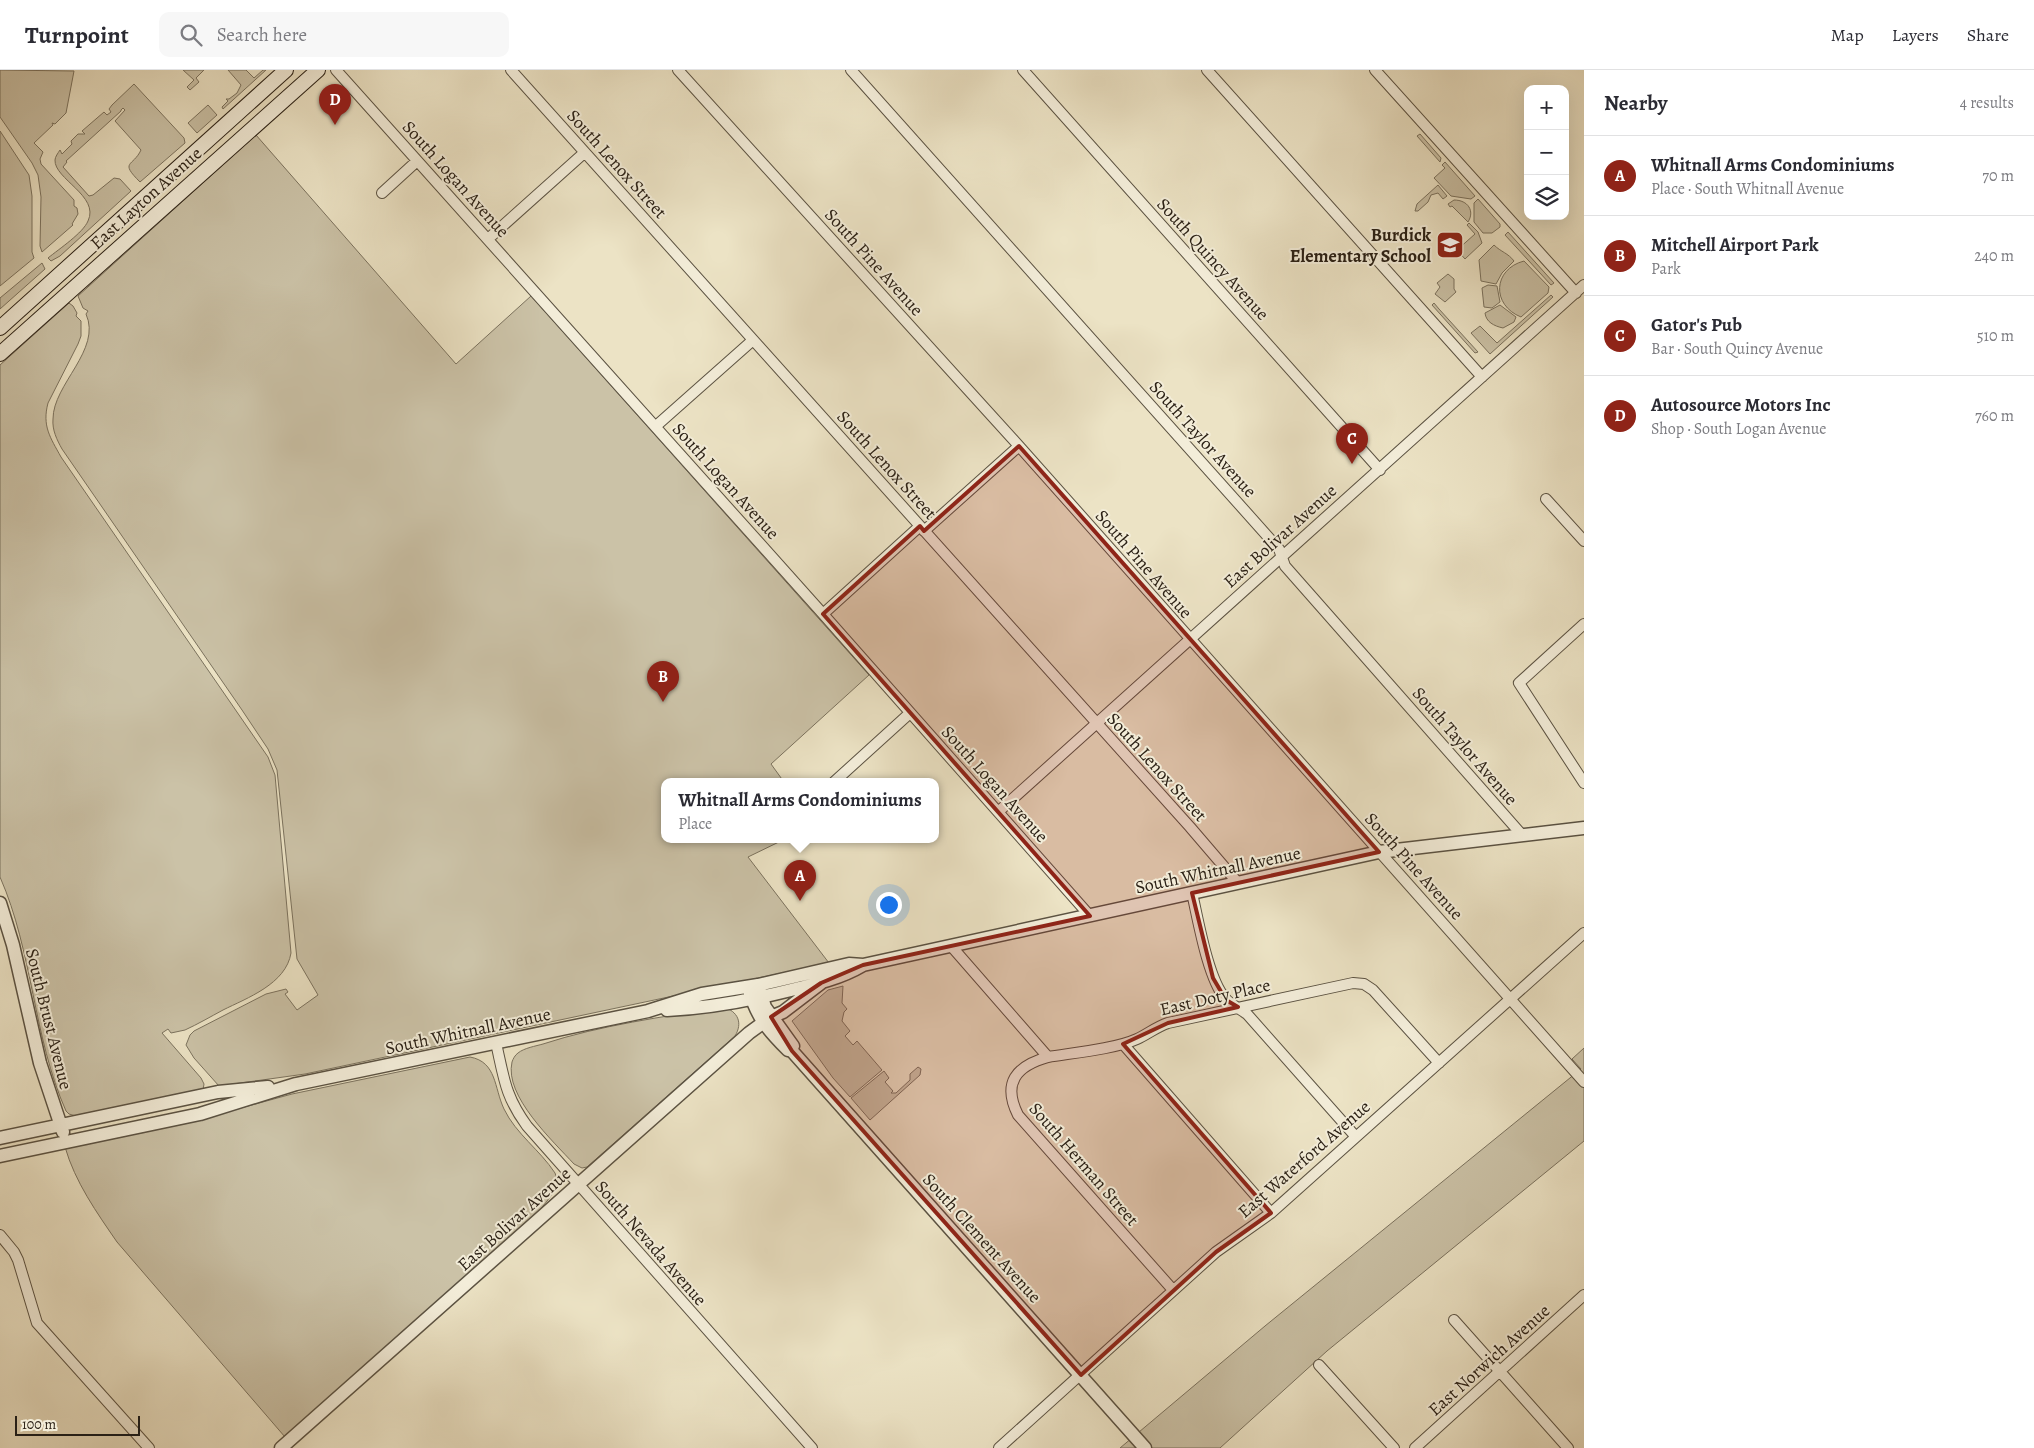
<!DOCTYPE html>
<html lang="en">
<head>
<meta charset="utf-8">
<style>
  body { margin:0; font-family:Alegreya,serif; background:#f7f7f7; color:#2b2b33 }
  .controls { position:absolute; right:15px; top:15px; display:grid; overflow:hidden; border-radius:10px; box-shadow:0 5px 20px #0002 }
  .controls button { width:45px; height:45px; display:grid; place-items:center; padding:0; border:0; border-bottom:1px solid #e1e1e2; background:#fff; color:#2b2b33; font:25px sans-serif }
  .scale { position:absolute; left:15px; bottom:12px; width:125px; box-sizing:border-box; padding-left:5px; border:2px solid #2b2116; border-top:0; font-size:14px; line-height:18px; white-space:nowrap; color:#2b2116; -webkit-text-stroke:4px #f3edd9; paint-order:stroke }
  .you { position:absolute; left:888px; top:834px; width:18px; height:18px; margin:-12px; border:4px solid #fff; border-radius:50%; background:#1a73e8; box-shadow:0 0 0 8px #1a73e833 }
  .badge { display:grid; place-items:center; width:32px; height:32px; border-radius:50%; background:#8f2418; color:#fff; font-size:16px; font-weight:700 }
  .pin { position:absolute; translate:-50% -41px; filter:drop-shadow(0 1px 2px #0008) }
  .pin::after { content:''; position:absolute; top:26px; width:18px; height:15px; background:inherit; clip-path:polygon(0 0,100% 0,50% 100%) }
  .popup { position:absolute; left:661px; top:708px; width:278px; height:65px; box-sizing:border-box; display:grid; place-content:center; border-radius:10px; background:#fff; filter:drop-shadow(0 1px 4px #0005); font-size:16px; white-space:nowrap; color:#7c7c81 }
  .popup b { font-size:19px; color:#2b2b33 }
  .popup::after { content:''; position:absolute; left:50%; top:100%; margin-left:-10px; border:10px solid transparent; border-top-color:#fff }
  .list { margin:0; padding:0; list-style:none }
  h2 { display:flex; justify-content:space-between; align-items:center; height:65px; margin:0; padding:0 20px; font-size:21px }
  h2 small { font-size:16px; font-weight:400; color:#7c7c81 }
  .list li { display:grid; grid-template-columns:32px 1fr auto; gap:15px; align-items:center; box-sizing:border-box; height:80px; padding:0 20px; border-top:1px solid #e1e1e2 }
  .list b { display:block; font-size:19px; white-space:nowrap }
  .list p { margin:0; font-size:16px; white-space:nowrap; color:#7c7c81 }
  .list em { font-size:16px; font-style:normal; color:#7c7c81 }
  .icon { flex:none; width:28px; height:28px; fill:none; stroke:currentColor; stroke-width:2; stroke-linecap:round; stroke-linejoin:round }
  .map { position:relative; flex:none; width:1584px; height:1378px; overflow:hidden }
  header { display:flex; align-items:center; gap:30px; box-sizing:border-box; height:70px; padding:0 25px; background:#fff; border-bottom:1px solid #e1e1e2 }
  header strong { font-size:24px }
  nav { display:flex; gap:28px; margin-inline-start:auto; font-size:18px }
  .search { width:350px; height:45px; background:#f7f7f7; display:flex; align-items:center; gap:12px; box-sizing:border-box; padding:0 18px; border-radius:10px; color:#7c7c81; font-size:19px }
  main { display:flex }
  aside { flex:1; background:#fff }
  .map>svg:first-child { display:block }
</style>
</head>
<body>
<header>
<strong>Turnpoint</strong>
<div class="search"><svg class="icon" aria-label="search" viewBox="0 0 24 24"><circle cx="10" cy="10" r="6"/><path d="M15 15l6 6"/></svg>Search here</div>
<nav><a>Map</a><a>Layers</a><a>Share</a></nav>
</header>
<main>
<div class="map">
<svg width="1584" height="1378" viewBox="0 0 1584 1378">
  <rect width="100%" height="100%" fill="#ece3c5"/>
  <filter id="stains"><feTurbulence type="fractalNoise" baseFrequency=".004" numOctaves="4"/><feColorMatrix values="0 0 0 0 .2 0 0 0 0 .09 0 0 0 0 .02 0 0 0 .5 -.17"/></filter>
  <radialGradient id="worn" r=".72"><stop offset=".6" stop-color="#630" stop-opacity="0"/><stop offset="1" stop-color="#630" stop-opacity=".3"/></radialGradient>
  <path fill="#cbc2a7" stroke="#7b725e" d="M0 0 74 1 66 43 55 54 52 53 53 55 34 73 43 82 40 89 41 94 74 130V136L77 138 78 144 72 154 73 155 42 182 40 176 41 127 38 105 32 93 0 47Z
    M183 0H204L196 8 199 12 190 20 187 17 194 10Z
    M228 0H246L254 8 263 0H266L223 39 222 37 228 31 226 29H229L237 23 241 15Z
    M134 14 184 68 185 73 140 112C119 91 133 97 141 80L115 51 125 40 123 38 121 40V41L66 91 67 92 63 97 89 126 93 125 114 108 120 109 131 121 60 186 51 191 48 188C59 179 83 163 88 151 100 126 54 109 55 90 55 87 58 83 60 80L62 84 72 74 71 71 78 64H85L82 61 104 42 107 45 111 42 109 39 112 35Z
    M208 35 217 45 197 63 188 53Z
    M0 61 29 105 32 126V182L34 188 0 216Z
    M1420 64 1441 88 1440 92 1417 66Z
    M256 65 456 294 531 226 869 605 771 694 784 712H665V770H783L748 787 829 893 305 1004 219 1016 194 988 186 975 190 965 194 961 266 924 286 919 288 922 285 924 297 940 318 925 297 889 277 700 268 679 242 640 62 379C57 370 52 360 53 349 53 314 102 280 86 244L88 241 83 238 78 226Z
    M1445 92 1475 126 1471 129 1451 126 1434 108 1445 98 1442 95Z
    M1438 115 1447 126 1443 129 1438 123 1431 125 1428 132 1418 141H1415L1417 134Z
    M1478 129 1500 154V157L1492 163H1483L1474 152V133Z
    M1454 130C1468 130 1475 141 1468 152L1452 136 1450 137 1448 134Z
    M1469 153 1478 162 1482 173 1465 189 1457 180 1475 164 1467 155Z
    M1508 162 1554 213 1551 215 1505 165Z
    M1494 175C1501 182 1508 183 1514 191L1502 203 1496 214 1481 211 1479 190Z
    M1524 191 1549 217 1548 223 1521 247C1491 235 1493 199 1524 191Z
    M42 193 45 199 0 239V228Z
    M1448 204 1454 209V219L1456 222 1445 232 1435 224 1440 217 1437 213Z
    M1488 215 1497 216 1500 232 1492 238 1484 237 1482 218Z
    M1551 225 1553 227 1490 284 1471 263 1480 256 1497 273Z
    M69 233 73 236 77 243 76 246 81 251V266L78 274 48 333C42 356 50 367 61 387L268 687 275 705 291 883C286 914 247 928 223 940 210 947 198 954 185 960L171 963 168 959 162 963 201 1008 204 1014 203 1020 76 1046 69 1044 66 1041C33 967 33 882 0 807V295Z
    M1434 233 1439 239 1478 282 1475 283 1432 235Z
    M1500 235 1516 247 1514 252 1503 258C1494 256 1486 252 1485 243Z
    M843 916 842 933 847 939 844 942 842 951 850 961 845 966 853 975 857 971 882 1000 850 1027 833 1008 792 951 828 920Z
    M723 937C738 941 743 953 735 966L587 1097 582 1098 574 1094C553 1071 504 1026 512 992 513 989 515 985 518 983 524 978 536 976 543 974 601 955 663 947 723 937Z
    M1584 978V1071L1327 1281 1220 1378H1120L1265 1256 1581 999 1572 989Z
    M470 987C497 992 494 1018 504 1039 516 1064 540 1080 555 1103 561 1118 548 1129 539 1141L285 1367 117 1172C97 1143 75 1112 65 1077L197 1050 292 1024Z
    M918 997 921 999 920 1005 870 1050 851 1028 884 1001 889 1008 885 1012 893 1021 891 1023H896L910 1010V1004Z"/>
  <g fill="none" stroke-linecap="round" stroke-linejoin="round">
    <g stroke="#5b5242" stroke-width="12">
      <path id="minor" d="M336 0 823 544 1090 846
        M511 0 1190 757 1238 813
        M678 0 1019 376 1584 1012
        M851 0 1279 479 1285 496 1522 765
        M1023 0 1380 400
        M1207 0 1482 307
        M1375 0 1576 223
        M382 123 417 91
        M488 169 584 83
        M656 356 753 270
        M1546 429 1584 471
        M924 461 1019 376
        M823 544 920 456
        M1584 554 1519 613 1584 713
        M834 712 910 643
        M998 742 1584 215
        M1192 823C1198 849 1208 909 1225 928 1230 934 1240 939 1247 944L1356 1067
        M952 877 1048 987C1016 996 1002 1013 1018 1045L1173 1220
        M496 973C504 1008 505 1026 527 1056L812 1378
        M1123 974 1271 1143
        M1048 987C1072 983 1115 979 1137 969 1148 964 1156 957 1168 953L1353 913 1364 914 1373 920 1439 993
        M0 1165 14 1182 18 1190 37 1253 149 1378
        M1454 1250 1568 1378
        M1319 1295 1394 1378
        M999 1378 1216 1182 1271 1143 1584 863
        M1415 1378 1584 1225"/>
    </g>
    <g stroke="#5b5242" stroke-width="15">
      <path id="tertiary" d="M0 833 13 875 40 993 63 1062
        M748 917C757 947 766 958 788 980L792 981 1145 1378
        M759 918 765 937 793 976
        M667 940C709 938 751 930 791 920 816 914 841 908 863 895
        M0 1068 218 1022 268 1017
        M0 1086 200 1044 296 1014 648 941 702 924 758 915 849 894 863 895 1379 782 1584 758
        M281 1378 749 963 771 947 783 942 821 913"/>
    </g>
    <g stroke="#2b2116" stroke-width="16">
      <path id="secondary" d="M0 258 286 0
        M0 284 318 0"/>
    </g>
    <use href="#minor" stroke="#f3edd9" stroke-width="10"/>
    <use href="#tertiary" stroke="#f3edd9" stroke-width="12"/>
    <use href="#secondary" stroke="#f3edd9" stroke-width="14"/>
  </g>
  <path fill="#8f2418" fill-opacity="0.2" stroke="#8f2418" stroke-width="4" stroke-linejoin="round" d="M1019 376 1379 782 1192 823 1213 908 1226 930 1238 937 1168 953 1123 974 1271 1143 1216 1182 1081 1305 792 981 771 947 821 913 863 895 1090 846 823 544 920 456 924 461Z"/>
  <defs>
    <g id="school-square" transform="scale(1.4375)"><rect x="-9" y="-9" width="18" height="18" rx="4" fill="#8f2418" stroke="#f3edd9"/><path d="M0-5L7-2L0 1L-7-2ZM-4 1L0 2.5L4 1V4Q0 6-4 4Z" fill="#fff"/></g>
  </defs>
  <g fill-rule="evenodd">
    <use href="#school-square" x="1450" y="175"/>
  </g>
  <g text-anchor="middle" stroke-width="4" stroke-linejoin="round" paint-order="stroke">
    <g font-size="18" fill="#2b2116" stroke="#f3edd9">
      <text transform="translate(617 94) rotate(48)" y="6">South Lenox Street</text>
      <text transform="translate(456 109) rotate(48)" y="6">South Logan Avenue</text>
      <text transform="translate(146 128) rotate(-42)" y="6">East Layton Avenue</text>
      <text transform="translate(1213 189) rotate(48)" y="6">South Quincy Avenue</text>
      <text transform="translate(874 192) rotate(48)" y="6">South Pine Avenue</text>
      <text transform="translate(1203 369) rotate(48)" y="6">South Taylor Avenue</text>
      <text transform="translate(887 395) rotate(48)" y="6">South Lenox Street</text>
      <text transform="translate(726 411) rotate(48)" y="6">South Logan Avenue</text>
      <text transform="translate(1280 466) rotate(-42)" y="6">East Bolivar Avenue</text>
      <text transform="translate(1144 494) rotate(49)" y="6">South Pine Avenue</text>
      <text transform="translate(1465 676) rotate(49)" y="6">South Taylor Avenue</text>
      <text transform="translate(1157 697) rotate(48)" y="6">South Lenox Street</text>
      <text transform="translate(995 714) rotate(48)" y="6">South Logan Avenue</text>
      <text transform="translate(1414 796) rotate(48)" y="6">South Pine Avenue</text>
      <text transform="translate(1218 800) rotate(-12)" y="6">South Whitnall Avenue</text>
      <text transform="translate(1215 927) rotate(-13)" y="6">East Doty Place</text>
      <text transform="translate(49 949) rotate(76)" y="6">South Brust Avenue</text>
      <text transform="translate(468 961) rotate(-12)" y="6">South Whitnall Avenue</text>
      <text transform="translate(1304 1089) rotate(-41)" y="6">East Waterford Avenue</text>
      <text transform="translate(1084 1094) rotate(49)" y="6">South Herman Street</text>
      <text transform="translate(514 1149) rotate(-42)" y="6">East Bolivar Avenue</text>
      <text transform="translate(982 1168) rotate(48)" y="6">South Clement Avenue</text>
      <text transform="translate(651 1173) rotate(49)" y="6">South Nevada Avenue</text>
      <text transform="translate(1489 1290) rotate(-42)" y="6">East Norwich Avenue</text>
    </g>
    <g font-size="18" font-weight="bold" fill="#2b2116" stroke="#f3edd9" text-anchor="end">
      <text x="1431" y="171">Burdick<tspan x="1431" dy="21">Elementary School</tspan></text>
    </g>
  </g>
  <rect width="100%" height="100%" filter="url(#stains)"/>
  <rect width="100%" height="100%" fill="url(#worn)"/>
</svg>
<div class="controls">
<button>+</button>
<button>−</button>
<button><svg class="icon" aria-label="layers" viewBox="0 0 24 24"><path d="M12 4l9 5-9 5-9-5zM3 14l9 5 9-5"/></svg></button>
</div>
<div class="scale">100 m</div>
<div class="you"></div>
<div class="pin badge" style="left:800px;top:831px">A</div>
<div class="popup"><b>Whitnall Arms Condominiums</b>Place</div>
<div class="pin badge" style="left:663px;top:632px">B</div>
<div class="pin badge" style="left:1352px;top:394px">C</div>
<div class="pin badge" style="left:335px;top:55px">D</div>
</div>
<aside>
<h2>Nearby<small>4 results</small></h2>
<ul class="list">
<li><span class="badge">A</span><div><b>Whitnall Arms Condominiums</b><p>Place · South Whitnall Avenue</p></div><em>70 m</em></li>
<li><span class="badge">B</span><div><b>Mitchell Airport Park</b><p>Park</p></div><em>240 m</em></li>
<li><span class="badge">C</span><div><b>Gator's Pub</b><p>Bar · South Quincy Avenue</p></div><em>510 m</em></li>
<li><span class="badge">D</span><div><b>Autosource Motors Inc</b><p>Shop · South Logan Avenue</p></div><em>760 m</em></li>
</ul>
</aside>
</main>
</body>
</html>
